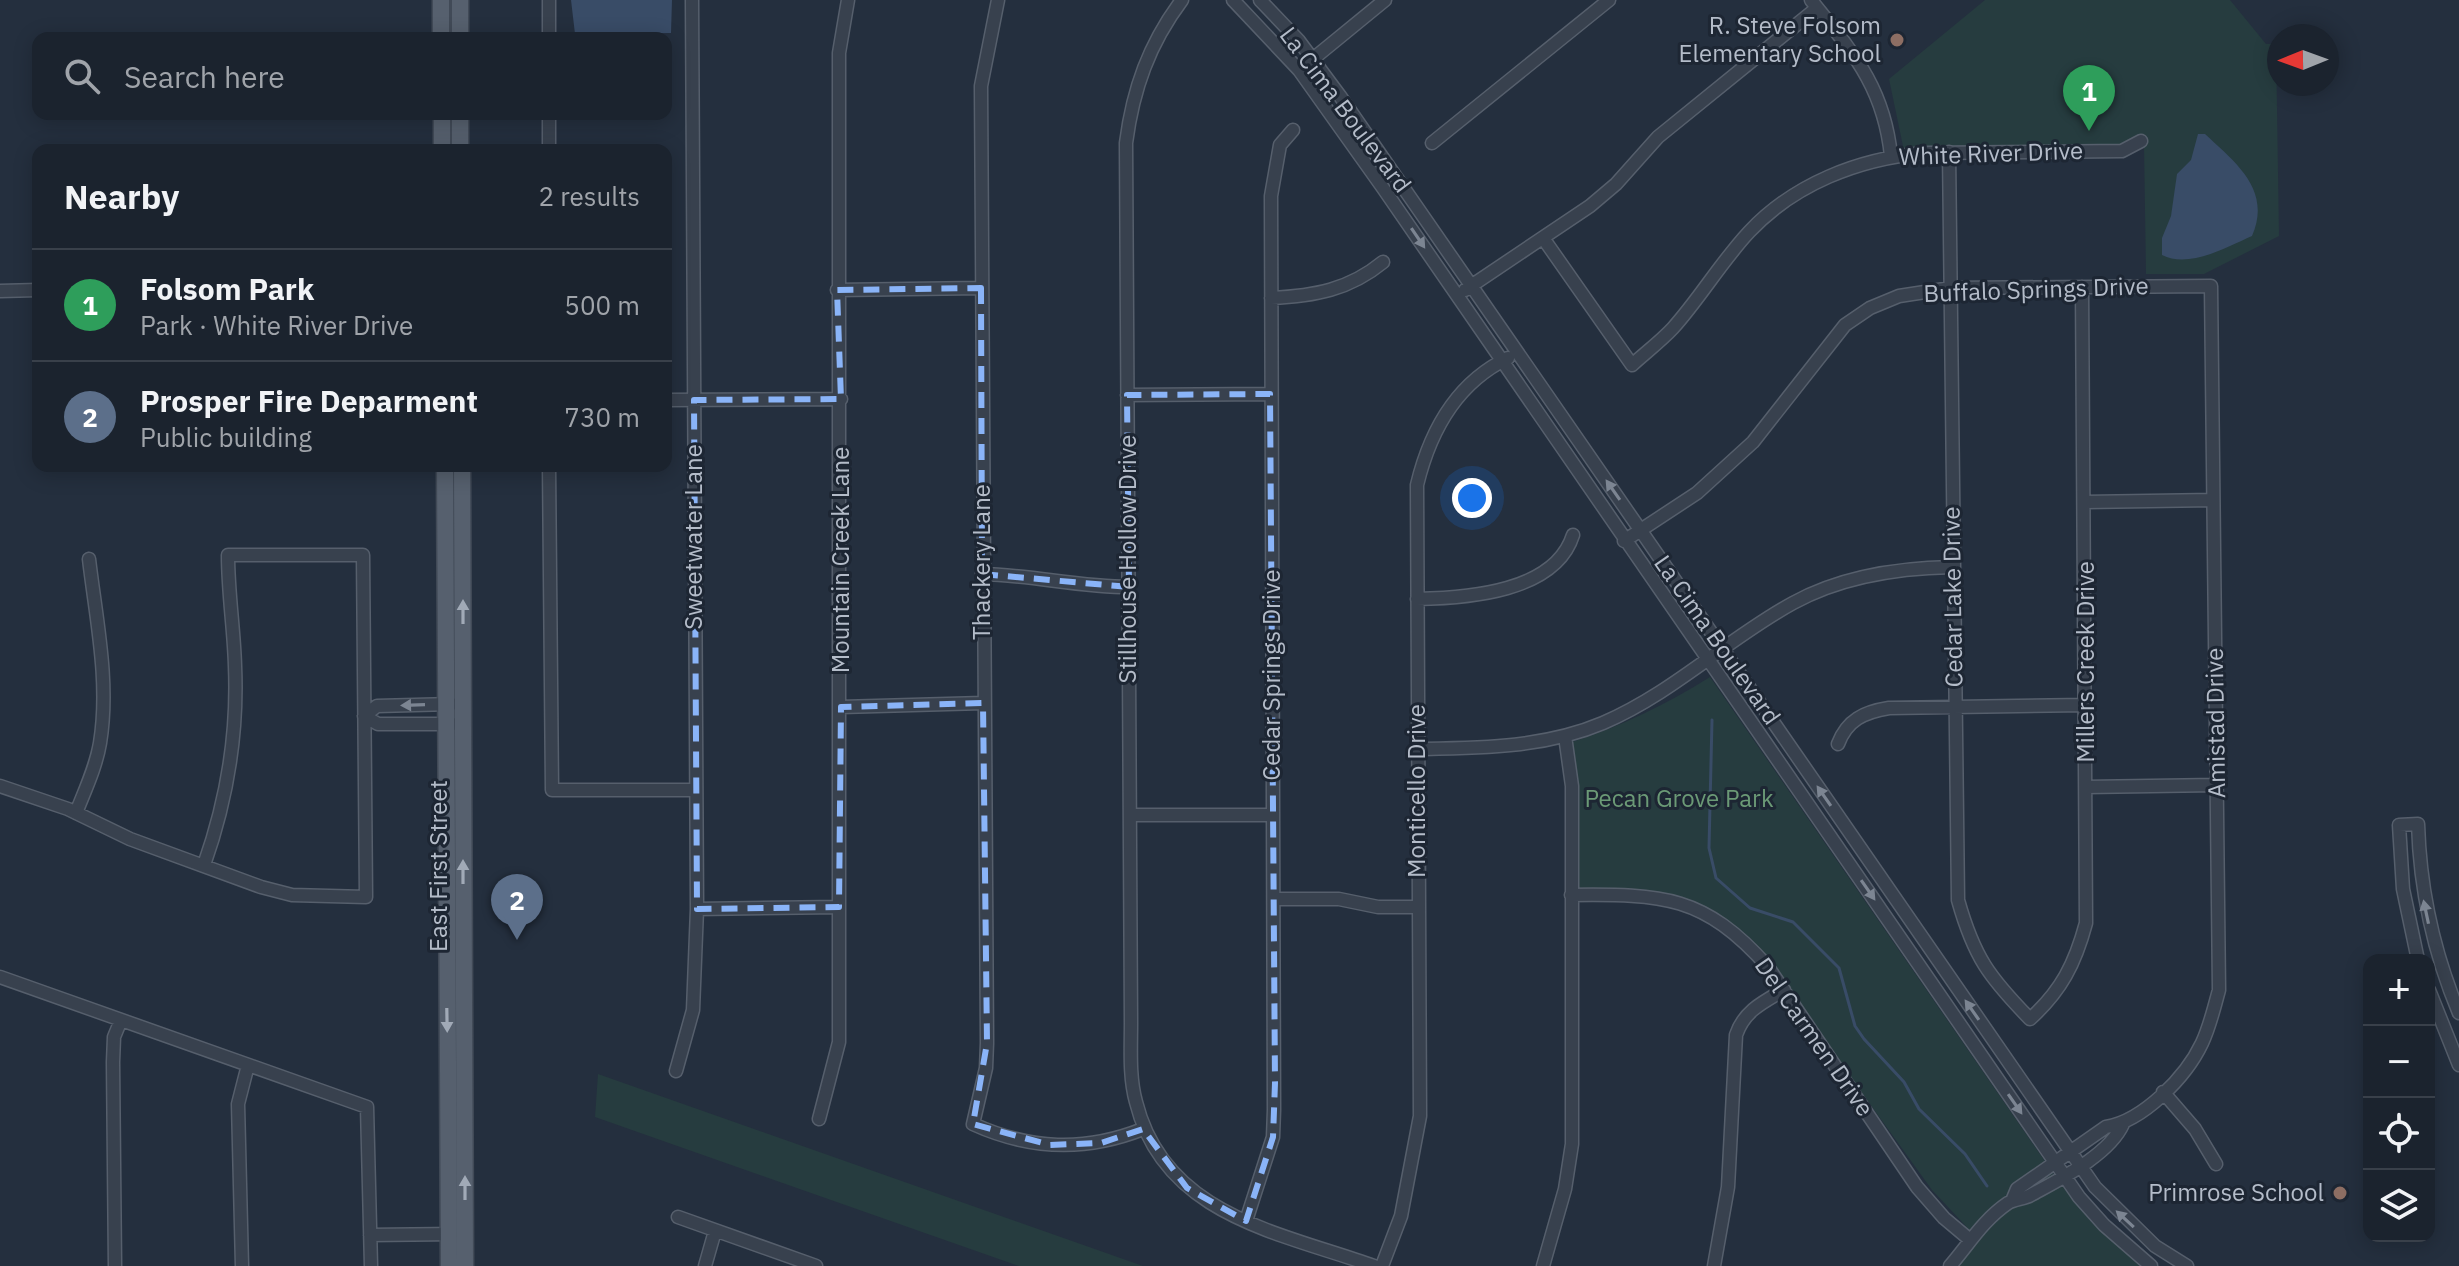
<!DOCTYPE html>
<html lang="en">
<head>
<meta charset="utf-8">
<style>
  body { margin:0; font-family:"IBM Plex Sans",sans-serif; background:#242b36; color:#f1f3f6 }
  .controls { position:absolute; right:24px; bottom:24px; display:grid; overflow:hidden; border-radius:16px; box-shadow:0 4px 20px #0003 }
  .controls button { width:72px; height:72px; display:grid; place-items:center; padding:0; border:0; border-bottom:2px solid #39404a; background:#1b232e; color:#f1f3f6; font:40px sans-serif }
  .compass { position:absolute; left:2267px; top:24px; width:72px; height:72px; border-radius:50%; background:#1b232e; box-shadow:0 4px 20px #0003; rotate:269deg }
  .you { position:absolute; left:1472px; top:498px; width:28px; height:28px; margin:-20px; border:6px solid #fff; border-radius:50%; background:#1a73e8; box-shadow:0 0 0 12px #1a73e833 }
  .badge { display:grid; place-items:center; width:52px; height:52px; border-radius:50%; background:#b45309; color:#fff; font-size:26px; font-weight:700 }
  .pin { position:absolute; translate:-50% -66px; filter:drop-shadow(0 2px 4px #0008) }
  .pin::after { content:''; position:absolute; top:42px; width:28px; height:24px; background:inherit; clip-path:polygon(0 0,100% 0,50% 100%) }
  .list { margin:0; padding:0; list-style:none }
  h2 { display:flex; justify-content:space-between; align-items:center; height:104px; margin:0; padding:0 32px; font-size:34px }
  h2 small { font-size:26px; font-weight:400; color:#a0a4aa }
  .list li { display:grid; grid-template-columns:52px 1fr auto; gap:24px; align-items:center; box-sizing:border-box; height:112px; padding:0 32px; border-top:2px solid #39404a }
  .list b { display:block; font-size:30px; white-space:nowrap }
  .list p { margin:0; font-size:26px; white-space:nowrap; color:#a0a4aa }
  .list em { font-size:26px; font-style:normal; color:#a0a4aa }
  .icon { flex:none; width:44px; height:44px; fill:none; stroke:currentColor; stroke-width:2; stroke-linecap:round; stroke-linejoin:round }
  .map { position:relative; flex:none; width:2459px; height:1266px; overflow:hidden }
  .search { position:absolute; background:#1b232e; box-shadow:0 4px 20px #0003; left:32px; top:32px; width:640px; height:88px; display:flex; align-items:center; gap:20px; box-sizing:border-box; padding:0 28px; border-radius:16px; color:#a0a4aa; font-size:30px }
  .panel { position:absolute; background:#1b232e; box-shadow:0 4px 20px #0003; left:32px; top:144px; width:640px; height:328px; border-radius:16px }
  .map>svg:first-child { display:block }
</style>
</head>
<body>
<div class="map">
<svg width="2459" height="1266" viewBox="0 0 2459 1266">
  <rect width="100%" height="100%" fill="#242f3e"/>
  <path fill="#263c3f" d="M1985 0H2230L2266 44H2276L2279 236 2204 274H2146L2144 144 1904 151 1889 79Z
    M1710 677 2062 1186 2094 1225 2141 1266H1958L1978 1239 1932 1190 1750 938C1699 892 1644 889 1578 888L1577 781 1572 742C1620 727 1667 704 1710 677Z
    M598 1074 1143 1266H1019L595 1117Z"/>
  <path fill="#394c67" d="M571 0H672L671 33 575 34Z
    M2198 134H2205C2236 163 2272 190 2252 236 2227 247 2189 269 2162 255V238L2171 216 2177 174 2191 160Z"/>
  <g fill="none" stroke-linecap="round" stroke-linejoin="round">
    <path stroke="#394c67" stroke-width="3" d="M1712 720 1709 848 1716 878 1750 908 1793 922 1839 968 1855 1026 1864 1039 1904 1082 1919 1109 1965 1154 1987 1186"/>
    <g stroke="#565f6c" stroke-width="15">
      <path id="minor" d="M998 0 981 86 987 1043 986 1068 973 1124C1030 1150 1085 1152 1143 1129
        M1182 0C1149 44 1133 89 1126 143L1131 1023C1131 1049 1129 1077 1136 1102 1164 1215 1278 1232 1374 1266
        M1233 0 1299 70 1383 188 2079 1197 2104 1225 2151 1266
        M1260 0 1299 41 1340 96 2095 1187 2155 1246 2187 1266
        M1811 0C1853 53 1884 87 1891 156
        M549 38V0
        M1308 63 1385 0
        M1432 143 1609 0
        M549 150V114
        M1949 152 1958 900C1974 957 1989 977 2030 1019 2061 991 2075 964 2086 923L2082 287
        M1543 238 1632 365C1645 353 1661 341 1673 328 1700 298 1721 262 1749 232 1794 184 1858 159 1923 153L2122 151 2141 141
        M837 290 981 288
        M1465 290 1590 206 1616 184 1658 137 1817 8
        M0 291 38 290
        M1271 298C1314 296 1349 290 1383 262
        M1127 395 1270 394
        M666 400 841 399
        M549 466 552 790H695
        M2085 502 2213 500
        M1624 541 1697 493 1753 442 1845 325 1870 308 1899 296 1951 288 2211 286 2219 990C2214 1008 2210 1026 2202 1043 2186 1077 2143 1121 2106 1127L2017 1189 2012 1201
        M982 574C1032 575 1079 587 1129 587
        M1417 599C1468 598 1555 592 1573 535
        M452 704 377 706 364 716 378 724H453
        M841 707 983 703
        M1838 744C1847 720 1864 712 1889 708L2085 705
        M1417 749C1480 748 1544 748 1603 723 1673 693 1727 639 1793 603 1842 576 1898 568 1952 567
        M0 786 68 809 130 839 261 887 292 895 366 897 363 555H228C228 593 234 629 235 666 238 735 227 800 204 865
        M2086 787 2216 785
        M76 813C85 790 96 767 100 743 110 682 96 619 89 559
        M1130 815H1272
        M1571 895C1663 894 1704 895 1768 967L1917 1187 1944 1218 1969 1239
        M1275 899H1339L1378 907H1418
        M697 909 839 907
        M2418 960 2403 889 2399 825 2418 824C2420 891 2433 951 2459 1013
        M0 977 367 1107 371 1266
        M2429 990 2459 1065
        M676 1071 693 1010 697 909 692 0
        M2163 1092 2195 1129 2216 1164
        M819 1119 839 1042V53L848 0
        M678 1217 816 1266
        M1246 1221 1273 1137 1274 1110 1271 196 1280 145 1293 130
        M370 1235 455 1234
        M115 1266 113 1062 114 1037 121 1020
        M242 1266 238 1104 248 1065
        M705 1266 715 1231
        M1382 1266 1401 1216 1420 1116 1417 485C1430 431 1456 383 1508 358
        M1543 1266 1565 1189 1572 1144V786L1565 736
        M1714 1266 1728 1187 1736 1035C1744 1011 1763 1002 1784 990
        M1950 1266C1969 1244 1983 1220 2008 1203 2015 1199 2024 1199 2031 1195 2060 1179 2109 1155 2123 1124"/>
    </g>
    <g stroke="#414a57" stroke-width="19">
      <path id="major" d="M441 0V38
        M460 0V38
        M442 114V150
        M460 114V150
        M445 466 449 1266
        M462 466 465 1266"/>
    </g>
    <use href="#minor" stroke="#38414e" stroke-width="12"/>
    <use href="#major" stroke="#56606e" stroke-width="16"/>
  </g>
  <defs><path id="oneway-solid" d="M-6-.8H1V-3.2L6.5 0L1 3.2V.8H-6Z" transform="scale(2)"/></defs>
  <g fill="#7c8592">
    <use href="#oneway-solid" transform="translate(1418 238) rotate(56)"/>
    <use href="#oneway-solid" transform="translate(1613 490) rotate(-125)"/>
    <use href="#oneway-solid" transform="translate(413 705) rotate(178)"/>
    <use href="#oneway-solid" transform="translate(1824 796) rotate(-125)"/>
    <use href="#oneway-solid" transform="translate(1868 890) rotate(55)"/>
    <use href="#oneway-solid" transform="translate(2426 912) rotate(-102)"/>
    <use href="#oneway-solid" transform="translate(1972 1010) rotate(-125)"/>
    <use href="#oneway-solid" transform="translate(2015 1104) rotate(55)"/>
    <use href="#oneway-solid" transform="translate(2125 1219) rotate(-137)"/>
  </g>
  <g fill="#a1aab7">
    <use href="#oneway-solid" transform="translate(463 612) rotate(-90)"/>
    <use href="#oneway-solid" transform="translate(463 872) rotate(-90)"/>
    <use href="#oneway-solid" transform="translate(447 1020) rotate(89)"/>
    <use href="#oneway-solid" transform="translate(465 1188) rotate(-90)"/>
  </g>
  <path fill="none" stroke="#8ab4f8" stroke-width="6" stroke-dasharray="16 10" stroke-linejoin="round" d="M981 288 982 574 1129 587 1127 395 1270 394 1275 1083 1273 1137 1246 1221 1187 1188 1143 1129 1101 1143 1050 1145 973 1124 987 1043 983 703 841 707 839 907 697 909 694 400 841 399 837 290Z"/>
  <g fill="#8d6e63" stroke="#1d2633" stroke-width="3">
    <circle cx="1897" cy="40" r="8"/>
    <circle cx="2340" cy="1193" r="8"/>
  </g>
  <g text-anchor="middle" stroke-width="6" stroke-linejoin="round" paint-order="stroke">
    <g font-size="24" fill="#b4bcc9" stroke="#1d2633" text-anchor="end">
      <text x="1881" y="34">R. Steve Folsom<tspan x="1881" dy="28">Elementary School</tspan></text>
      <text x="2324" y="1201">Primrose School</text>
    </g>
    <g font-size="24" fill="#b4bcc9" stroke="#1d2633">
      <text transform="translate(1345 110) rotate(53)" y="8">La Cima Boulevard</text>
      <text transform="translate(1991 154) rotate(-2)" y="8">White River Drive</text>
      <text transform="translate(2036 290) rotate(-2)" y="8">Buffalo Springs Drive</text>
      <text transform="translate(694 537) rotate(-90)" y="8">Sweetwater Lane</text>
      <text transform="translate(1128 559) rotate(-90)" y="8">Stillhouse Hollow Drive</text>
      <text transform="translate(841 560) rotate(-90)" y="8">Mountain Creek Lane</text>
      <text transform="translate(982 562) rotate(-90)" y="8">Thackery Lane</text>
      <text transform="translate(1953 597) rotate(-91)" y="8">Cedar Lake Drive</text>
      <text transform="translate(1717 640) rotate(55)" y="8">La Cima Boulevard</text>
      <text transform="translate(2086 662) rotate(-90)" y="8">Millers Creek Drive</text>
      <text transform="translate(1272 675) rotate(-90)" y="8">Cedar Springs Drive</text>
      <text transform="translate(2216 723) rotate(-91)" y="8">Amistad Drive</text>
      <text transform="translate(1417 791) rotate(-90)" y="8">Monticello Drive</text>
      <text transform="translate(439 866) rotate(-90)" y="8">East First Street</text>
      <text transform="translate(1814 1037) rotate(55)" y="8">Del Carmen Drive</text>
    </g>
    <g font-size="24" fill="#6b9a76" stroke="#1d2633">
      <text x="1679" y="807">Pecan Grove Park</text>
    </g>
  </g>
</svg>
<div class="controls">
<button>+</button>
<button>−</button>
<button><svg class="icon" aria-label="locate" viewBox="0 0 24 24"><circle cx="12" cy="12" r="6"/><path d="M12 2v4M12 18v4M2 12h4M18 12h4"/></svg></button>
<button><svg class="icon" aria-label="layers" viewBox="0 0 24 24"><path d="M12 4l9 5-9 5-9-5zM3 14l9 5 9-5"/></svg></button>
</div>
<svg class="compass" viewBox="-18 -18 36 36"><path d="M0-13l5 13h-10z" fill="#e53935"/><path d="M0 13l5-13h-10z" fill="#a0a4aa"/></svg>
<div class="you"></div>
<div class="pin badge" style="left:2089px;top:131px;background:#2e9e5b">1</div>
<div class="pin badge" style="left:517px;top:940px;background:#5c6f8a">2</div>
<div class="search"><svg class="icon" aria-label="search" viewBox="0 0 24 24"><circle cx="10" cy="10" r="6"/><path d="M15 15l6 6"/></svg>Search here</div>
<section class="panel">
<h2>Nearby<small>2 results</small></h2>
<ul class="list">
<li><span class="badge" style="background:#2e9e5b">1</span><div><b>Folsom Park</b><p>Park · White River Drive</p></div><em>500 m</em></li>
<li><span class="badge" style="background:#5c6f8a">2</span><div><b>Prosper Fire Deparment</b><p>Public building</p></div><em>730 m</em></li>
</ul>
</section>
</div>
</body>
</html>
